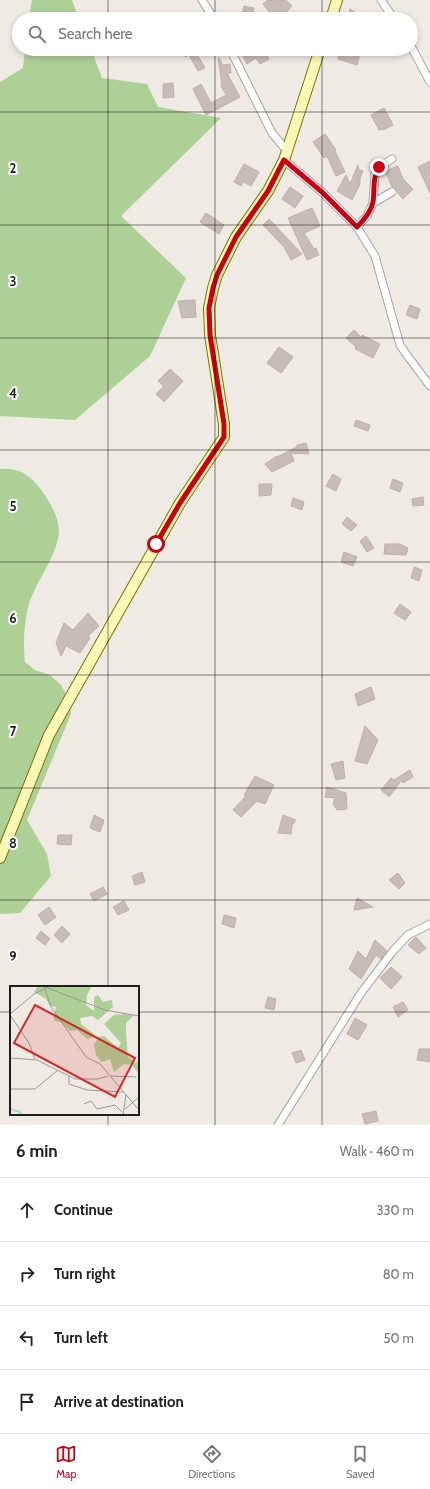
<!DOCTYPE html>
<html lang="en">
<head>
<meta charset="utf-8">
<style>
  body { margin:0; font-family:Cabin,sans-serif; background:#f2f2f2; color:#222 }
  .stop { position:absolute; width:12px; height:12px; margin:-9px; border:3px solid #cc0012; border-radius:50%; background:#fff }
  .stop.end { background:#cc0012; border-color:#fff; box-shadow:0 1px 4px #0008 }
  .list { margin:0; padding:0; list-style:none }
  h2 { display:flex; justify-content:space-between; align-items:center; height:52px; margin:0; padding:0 16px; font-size:17px }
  h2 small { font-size:13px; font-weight:400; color:#767676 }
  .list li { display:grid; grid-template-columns:26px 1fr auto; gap:12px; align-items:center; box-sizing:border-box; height:64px; padding:0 16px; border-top:1px solid #e0e0e0 }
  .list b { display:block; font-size:15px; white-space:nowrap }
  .list em { font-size:13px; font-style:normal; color:#767676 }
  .icon { flex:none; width:22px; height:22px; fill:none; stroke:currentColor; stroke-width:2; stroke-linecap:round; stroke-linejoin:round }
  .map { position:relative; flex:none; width:430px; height:1125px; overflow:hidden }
  .search { position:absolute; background:#fff; box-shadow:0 2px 6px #0003; left:12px; right:12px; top:12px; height:44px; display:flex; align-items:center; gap:10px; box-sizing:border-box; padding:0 14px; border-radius:22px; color:#767676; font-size:15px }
  .sheet { height:308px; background:#fff }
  nav { display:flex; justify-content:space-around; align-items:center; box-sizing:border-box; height:56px; border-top:1px solid #e0e0e0; background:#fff; font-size:11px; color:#767676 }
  nav a { display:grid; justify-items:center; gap:2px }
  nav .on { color:#cc0012 }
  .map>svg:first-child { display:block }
</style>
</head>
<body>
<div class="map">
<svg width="430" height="1125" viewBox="0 0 430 1125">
  <rect width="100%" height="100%" fill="#efeae4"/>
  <path fill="#add097" d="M32 0H72L79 19H29Z
    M25 49H91L102 78 147 84 158 107 221 118 121 216 186 278 150 356 75 420 0 416V82L23 68Z
    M0 469C10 468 21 470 29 477 42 487 59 514 59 531 58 555 36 581 29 604 24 621 23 644 25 662L35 670 50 675 61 685 69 699 71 714 27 820 47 854 51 876 20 913 0 914Z"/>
  <path fill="#c7bcb7" stroke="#c1afa6" d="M268 0H286L292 6 280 19 273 13 271 14 263 4Z
    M244 6 254 8 251 19H241Z
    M350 9 364 19H348Z
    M181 49H210L198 56 205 68 198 71 189 55 185 57Z
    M247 49H263L269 59 260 64 256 58 247 64 241 53Z
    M340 49H361L357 65 338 59Z
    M218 58H219L223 65 230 64 231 73H227L240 97 206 115 193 89 201 84 211 103 226 95 221 86 222 85Z
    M173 83 174 97 163 98V84Z
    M384 108 393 125 383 130V129L379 130 371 115Z
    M325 134 336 150 335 151 345 172 336 176 327 156 324 158 313 142Z
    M430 161V193L418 167Z
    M244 164 259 172 251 186 243 182 241 186 234 182Z
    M358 165 359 170 363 171 360 178V184L352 200 337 191 346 175 350 184Z
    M398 166 403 179 413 189 403 199 397 192 396 189 392 187 385 171Z
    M290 187 303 196 295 208 282 199Z
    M312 208 320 226 304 233 314 249 316 248 319 255 307 260 288 218Z
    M206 213 224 225 219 234 200 222Z
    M269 219 302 254 291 260 284 247 263 225Z
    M195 300 196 317 182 318 178 301Z
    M410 305 420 309 417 319 406 315Z
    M354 330 361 337 362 335 380 344 373 358 355 349 356 347 346 338Z
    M279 347 293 357 281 373 267 363Z
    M170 369 183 381 164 402 156 394 164 386 158 381Z
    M356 420 370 425 368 431 354 426Z
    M306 443 309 454 291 453 294 461 272 472 265 464 277 456V457L297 447V445Z
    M333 474 341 479 336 491 326 486Z
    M393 479 403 483 400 492 390 488Z
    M259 484H272L271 495 259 496Z
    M423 497 424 505 413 506 412 499Z
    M293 498 304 502 302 510 291 506Z
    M347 517 357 525 351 531 342 524Z
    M366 536 374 548 367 552 360 541Z
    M385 544H400L408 548 406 555 384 554Z
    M344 552 357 557 353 566 341 562Z
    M414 567 422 570 419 581 411 578Z
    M400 604 411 612 405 620 394 613Z
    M88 613 99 626 88 636 90 638 80 653 66 646 61 656 56 643 64 623 73 630Z
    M371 687 375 699 358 706 355 694Z
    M365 726 378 740 367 764 355 761Z
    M343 761 345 778 336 780 331 764Z
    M410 770 413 777 403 783 401 781 389 797 381 790 391 778 394 780Z
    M255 776 274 785 265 804 257 801 241 817 233 810 246 796 244 795Z
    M327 787 346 793 347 809 337 810 333 804 335 798 325 797Z
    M94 815 104 820 100 832 90 828Z
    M283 815 296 820 292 825 291 834 278 833Z
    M58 835H72L71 845 57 844Z
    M142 872 145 882 135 885 132 876Z
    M398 873 405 883 399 889 389 880Z
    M103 887 107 894 94 901 90 894Z
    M357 898 373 907 354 910Z
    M124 901 129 910 118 915 113 907Z
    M49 907 56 917 45 925 38 915Z
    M224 915 236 918 234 928 222 924Z
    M62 926 70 934 62 943 54 935Z
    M41 931 50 939 45 945 36 938Z
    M416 937 426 948 419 954 408 945Z
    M375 940 387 951 381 959 376 955 361 979 349 969 358 951 366 959Z
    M391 967 402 977 391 989 380 978Z
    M268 997 276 999 274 1010 265 1008Z
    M403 1002 408 1010 398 1017 393 1007Z
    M355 1018 367 1025 358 1040 347 1034Z
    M419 1049H430V1062L417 1060Z
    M301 1050 305 1060 296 1063 292 1053Z
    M376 1111 378 1121 365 1124 362 1114Z"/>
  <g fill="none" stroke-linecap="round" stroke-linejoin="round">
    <g stroke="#a5a5a5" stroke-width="9">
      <path id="street" d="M202 0 214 19
        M381 0 394 19
        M411 46 430 82
        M230 49 272 133 288 152
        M284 160 322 192 357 227 375 256 400 345 404 351 430 386
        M373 203 375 174 379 167 392 159
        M357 227 367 216 373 203 392 192
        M278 1125 361 993 393 951 408 935 430 924"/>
    </g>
    <g stroke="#767802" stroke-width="12">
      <path id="secondary" d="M331 19 337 0
        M0 858 49 735 180 503 224 437V424L210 335 209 308 213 288 217 275 236 237 268 191 284 160 320 49"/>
    </g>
    <use href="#street" stroke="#fff" stroke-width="7"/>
    <use href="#secondary" stroke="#fbf8b6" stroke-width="10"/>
  </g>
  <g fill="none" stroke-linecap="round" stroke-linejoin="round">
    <path stroke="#cc0012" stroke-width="5" d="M156 544 180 503 224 437V424L210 335 209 308 213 288 217 275 236 237 268 191 284 160 322 192 357 227C364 220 371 212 373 202 375 190 372 178 379 167"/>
  </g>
  <path fill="none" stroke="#1e1e1e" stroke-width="1" stroke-opacity="0.55" d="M108 0V19M215 0V19M322 0V19M108 49V987M215 49V1125M322 49V1125M0 112H430M0 225H430M0 338H430M0 450H430M0 562H430M0 675H430M0 788H430M0 900H430M0 1012H11M138 1012H430M108 1114V1125"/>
  <g transform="translate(10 986)">
    <rect width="129" height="129" fill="#efeae4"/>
    <path d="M28 0H82L77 9 76 19 84 25V11L88 9 93 16 102 14 103 21 88 34 82 30 70 32 71 38 83 47V51L77 53 67 44 60 45 51 36 45 35 43 31 46 21 40 20 36 13 24 6ZM114 28 124 29 116 37V45L118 71 126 77 129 73V88L122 79 114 78 104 86 100 73 92 76 86 69 84 59 89 51 94 50 108 62 111 57 94 38 104 29Z" fill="#add097"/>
    <path fill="none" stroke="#a3d6de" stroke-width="2" d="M0 123 10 126 11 129"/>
    <path fill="none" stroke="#9b9895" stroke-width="1" d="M34 0 41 21 76 71 90 78 129 124M35 1 95 24 129 30M0 28 24 8 34 3M0 29 19 57 25 73M0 72 27 74 65 93H88L98 90M59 90V98L77 104 113 106M101 90 126 91M0 103H25L48 84M74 118 81 115 87 123 105 119 112 126M115 123 129 111M113 129 116 109"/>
    <path fill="#d62828" fill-opacity="0.15" stroke="#d62828" stroke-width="2" d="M25 19 125 72 105 111 4 57Z"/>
    <rect width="129" height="129" fill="none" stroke="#1e1e1e" stroke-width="2"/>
  </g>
  <g font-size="13" text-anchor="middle" font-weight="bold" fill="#1e1e1e" stroke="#fff" stroke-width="4" stroke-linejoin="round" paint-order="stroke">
    <text x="13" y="173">2</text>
    <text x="13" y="286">3</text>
    <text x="13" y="398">4</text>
    <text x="13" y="511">5</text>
    <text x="13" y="623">6</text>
    <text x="13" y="736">7</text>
    <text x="13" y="848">8</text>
    <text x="13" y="961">9</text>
  </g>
</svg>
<div class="stop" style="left:156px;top:544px"></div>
<div class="stop end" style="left:379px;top:167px"></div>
<div class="search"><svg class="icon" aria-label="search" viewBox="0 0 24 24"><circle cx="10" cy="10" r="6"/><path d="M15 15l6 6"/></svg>Search here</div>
</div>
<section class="sheet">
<h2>6 min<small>Walk · 460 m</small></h2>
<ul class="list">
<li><svg class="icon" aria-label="ahead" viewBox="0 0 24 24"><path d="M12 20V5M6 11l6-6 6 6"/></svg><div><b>Continue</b></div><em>330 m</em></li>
<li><svg class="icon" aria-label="right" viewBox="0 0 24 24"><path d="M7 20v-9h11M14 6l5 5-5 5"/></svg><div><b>Turn right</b></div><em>80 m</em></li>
<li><svg class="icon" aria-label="left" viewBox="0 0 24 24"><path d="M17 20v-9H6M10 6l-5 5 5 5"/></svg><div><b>Turn left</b></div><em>50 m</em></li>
<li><svg class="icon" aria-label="arrive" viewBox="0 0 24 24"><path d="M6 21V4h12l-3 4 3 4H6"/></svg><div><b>Arrive at destination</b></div></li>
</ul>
</section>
<nav>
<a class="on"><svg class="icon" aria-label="map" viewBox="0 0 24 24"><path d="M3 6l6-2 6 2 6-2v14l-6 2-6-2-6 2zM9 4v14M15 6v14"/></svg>Map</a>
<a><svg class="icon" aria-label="directions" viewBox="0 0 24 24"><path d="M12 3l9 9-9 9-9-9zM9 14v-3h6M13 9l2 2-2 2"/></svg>Directions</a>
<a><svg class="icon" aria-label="saved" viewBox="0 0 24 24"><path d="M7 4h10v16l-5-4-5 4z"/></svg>Saved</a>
</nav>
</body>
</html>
